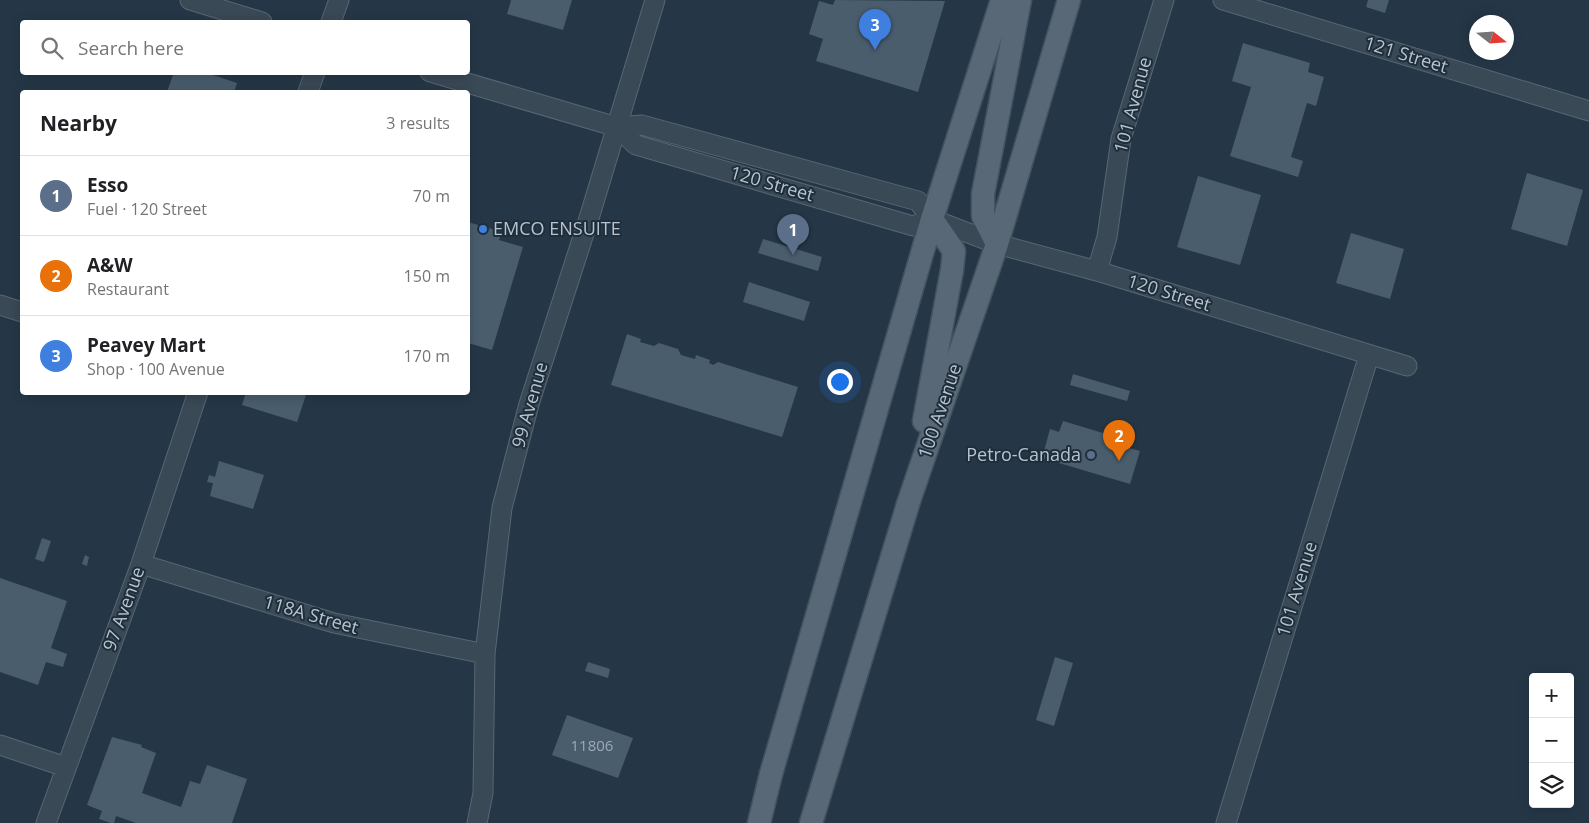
<!DOCTYPE html>
<html lang="en">
<head>
<meta charset="utf-8">
<style>
  body { margin:0; font-family:"Open Sans",sans-serif; background:#f6f6f6; color:#202124 }
  .controls { position:absolute; right:15px; bottom:15px; display:grid; overflow:hidden; border-radius:5px; box-shadow:0 2px 12px #0003 }
  .controls button { width:45px; height:45px; display:grid; place-items:center; padding:0; border:0; border-bottom:1px solid #e0e0e0; background:#fff; color:#202124; font:25px sans-serif }
  .compass { position:absolute; left:1469px; top:15px; width:45px; height:45px; border-radius:50%; background:#fff; box-shadow:0 2px 12px #0003; rotate:107deg }
  .you { position:absolute; left:839px; top:381px; width:18px; height:18px; margin:-12px; border:4px solid #fff; border-radius:50%; background:#1a73e8; box-shadow:0 0 0 8px #1a73e833 }
  .badge { display:grid; place-items:center; width:32px; height:32px; border-radius:50%; background:#d93025; color:#fff; font-size:16px; font-weight:700 }
  .pin { position:absolute; translate:-50% -41px; filter:drop-shadow(0 1px 2px #0008) }
  .pin::after { content:''; position:absolute; top:26px; width:18px; height:15px; background:inherit; clip-path:polygon(0 0,100% 0,50% 100%) }
  .list { margin:0; padding:0; list-style:none }
  h2 { display:flex; justify-content:space-between; align-items:center; height:65px; margin:0; padding:0 20px; font-size:21px }
  h2 small { font-size:16px; font-weight:400; color:#757577 }
  .list li { display:grid; grid-template-columns:32px 1fr auto; gap:15px; align-items:center; box-sizing:border-box; height:80px; padding:0 20px; border-top:1px solid #e0e0e0 }
  .list b { display:block; font-size:19px; white-space:nowrap }
  .list p { margin:0; font-size:16px; white-space:nowrap; color:#757577 }
  .list em { font-size:16px; font-style:normal; color:#757577 }
  .icon { flex:none; width:28px; height:28px; fill:none; stroke:currentColor; stroke-width:2; stroke-linecap:round; stroke-linejoin:round }
  .map { position:relative; flex:none; width:1589px; height:823px; overflow:hidden }
  .search { position:absolute; background:#fff; box-shadow:0 2px 12px #0003; left:20px; top:20px; width:450px; height:55px; display:flex; align-items:center; gap:12px; box-sizing:border-box; padding:0 18px; border-radius:5px; color:#757577; font-size:19px }
  .panel { position:absolute; background:#fff; box-shadow:0 2px 12px #0003; left:20px; top:90px; width:450px; height:305px; border-radius:5px }
  .map>svg:first-child { display:block }
</style>
</head>
<body>
<div class="map">
<svg width="1589" height="823" viewBox="0 0 1589 823">
  <rect width="100%" height="100%" fill="#253747"/>
  <path fill="#495d6d" d="M511 0H572L563 30 507 14Z
    M835 0 945 1 918 92 816 61 823 39 809 34 819 1 833 5Z
    M1368 0H1389L1385 13 1366 7Z
    M1243 43 1310 63 1308 72 1324 77 1316 106 1307 103 1291 157 1303 161 1298 177 1230 156 1251 87 1232 81Z
    M174 72H204L237 83 234 92H167Z
    M1527 173 1583 190 1567 246 1511 229Z
    M1198 176 1261 195 1240 265 1177 247Z
    M468 222 502 232 499 240 523 247 492 350 468 343Z
    M1351 233 1404 249 1390 299 1336 283Z
    M763 239 822 257 818 271 758 253Z
    M749 282 810 302 804 321 743 302Z
    M627 334 641 339 640 342 654 346 659 343 678 349 681 355 695 359 696 355 710 360 709 363 713 365 718 362 798 387 782 437 611 385Z
    M1073 374 1130 391 1127 401 1070 385Z
    M246 392H307L297 422 242 405Z
    M1063 421 1113 436 1111 443 1140 451 1130 484 1042 458 1050 429 1059 432Z
    M219 461 264 475 253 509 210 496 213 483 207 482 209 475 215 477Z
    M42 538 51 541 44 562 35 559Z
    M85 555 89 557 87 566 82 564Z
    M0 578 67 601 51 648 67 654 63 667 46 662 38 685 0 672Z
    M1055 657 1073 663 1054 726 1036 720Z
    M588 662 610 669 608 678 585 671Z
    M567 715 633 738 618 778 552 755Z
    M112 737 142 745 141 747 156 753 142 793 181 807 190 781 200 784 207 765 247 779 232 823H136L116 816 114 823H111L99 819 102 811 87 805Z"/>
  <g fill="none" stroke-linecap="round" stroke-linejoin="round">
    <g stroke="#596673" stroke-width="21">
      <path id="minor" d="M190 0 262 22
        M1223 0 1589 111
        M331 22 339 0
        M430 72 617 127 642 125 918 201 932 219 997 244 1097 271 1407 366
        M308 92 315 72
        M617 127 636 145 913 226 932 219
        M1097 271 1107 237 1121 139 1164 0
        M0 305 22 312
        M141 564 334 623 485 654
        M0 745 66 767
        M46 823 141 564 198 392
        M477 823 483 793 485 654 502 508 529 404 590 215 655 0
        M1226 823 1369 355"/>
    </g>
    <g stroke="#44525f" stroke-width="25">
      <path id="major" d="M997 244 983 216V194L1020 0
        M924 421 952 270 954 251 932 219
        M759 823 771 774 932 219 1002 0
        M811 823 909 501 997 244 1069 0"/>
    </g>
    <use href="#minor" stroke="#3a4956" stroke-width="19"/>
    <use href="#major" stroke="#586876" stroke-width="22"/>
  </g>
  <circle fill="#3f7fe0" stroke="#1e2e3b" stroke-width="2" cx="483" cy="229" r="5"/>
  <circle fill="#5c6f8a" stroke="#1e2e3b" stroke-width="2" cx="1091" cy="455" r="5"/>
  <g text-anchor="middle" stroke-width="4" stroke-linejoin="round" paint-order="stroke">
    <g font-size="15" fill="#9caab6">
      <text x="592" y="751">11806</text>
    </g>
    <g font-size="18" fill="#b8c3cf" stroke="#1e2e3b">
      <text transform="translate(1406 55) rotate(17)" y="6">121 Street</text>
      <text transform="translate(1133 105) rotate(-75)" y="6">101 Avenue</text>
      <text transform="translate(772 184) rotate(16)" y="6">120 Street</text>
      <text transform="translate(1169 293) rotate(17)" y="6">120 Street</text>
      <text transform="translate(530 405) rotate(-74)" y="6">99 Avenue</text>
      <text transform="translate(940 411) rotate(-71)" y="6">100 Avenue</text>
      <text transform="translate(1297 589) rotate(-73)" y="6">101 Avenue</text>
      <text transform="translate(124 609) rotate(-70)" y="6">97 Avenue</text>
      <text transform="translate(311 615) rotate(16)" y="6">118A Street</text>
    </g>
    <g font-size="18" fill="#b8c3cf" stroke="#1e2e3b" text-anchor="start">
      <text x="493" y="235">EMCO ENSUITE</text>
      <text x="1081" y="461" text-anchor="end">Petro-Canada</text>
    </g>
  </g>
</svg>
<div class="controls">
<button>+</button>
<button>−</button>
<button><svg class="icon" aria-label="layers" viewBox="0 0 24 24"><path d="M12 4l9 5-9 5-9-5zM3 14l9 5 9-5"/></svg></button>
</div>
<svg class="compass" viewBox="-18 -18 36 36"><path d="M0-13l5 13h-10z" fill="#e53935"/><path d="M0 13l5-13h-10z" fill="#757577"/></svg>
<div class="you"></div>
<div class="pin badge" style="left:793px;top:255px;background:#5c6f8a">1</div>
<div class="pin badge" style="left:1119px;top:461px;background:#e8710a">2</div>
<div class="pin badge" style="left:875px;top:50px;background:#3f7fe0">3</div>
<div class="search"><svg class="icon" aria-label="search" viewBox="0 0 24 24"><circle cx="10" cy="10" r="6"/><path d="M15 15l6 6"/></svg>Search here</div>
<section class="panel">
<h2>Nearby<small>3 results</small></h2>
<ul class="list">
<li><span class="badge" style="background:#5c6f8a">1</span><div><b>Esso</b><p>Fuel · 120 Street</p></div><em>70 m</em></li>
<li><span class="badge" style="background:#e8710a">2</span><div><b>A&amp;W</b><p>Restaurant</p></div><em>150 m</em></li>
<li><span class="badge" style="background:#3f7fe0">3</span><div><b>Peavey Mart</b><p>Shop · 100 Avenue</p></div><em>170 m</em></li>
</ul>
</section>
</div>
</body>
</html>
